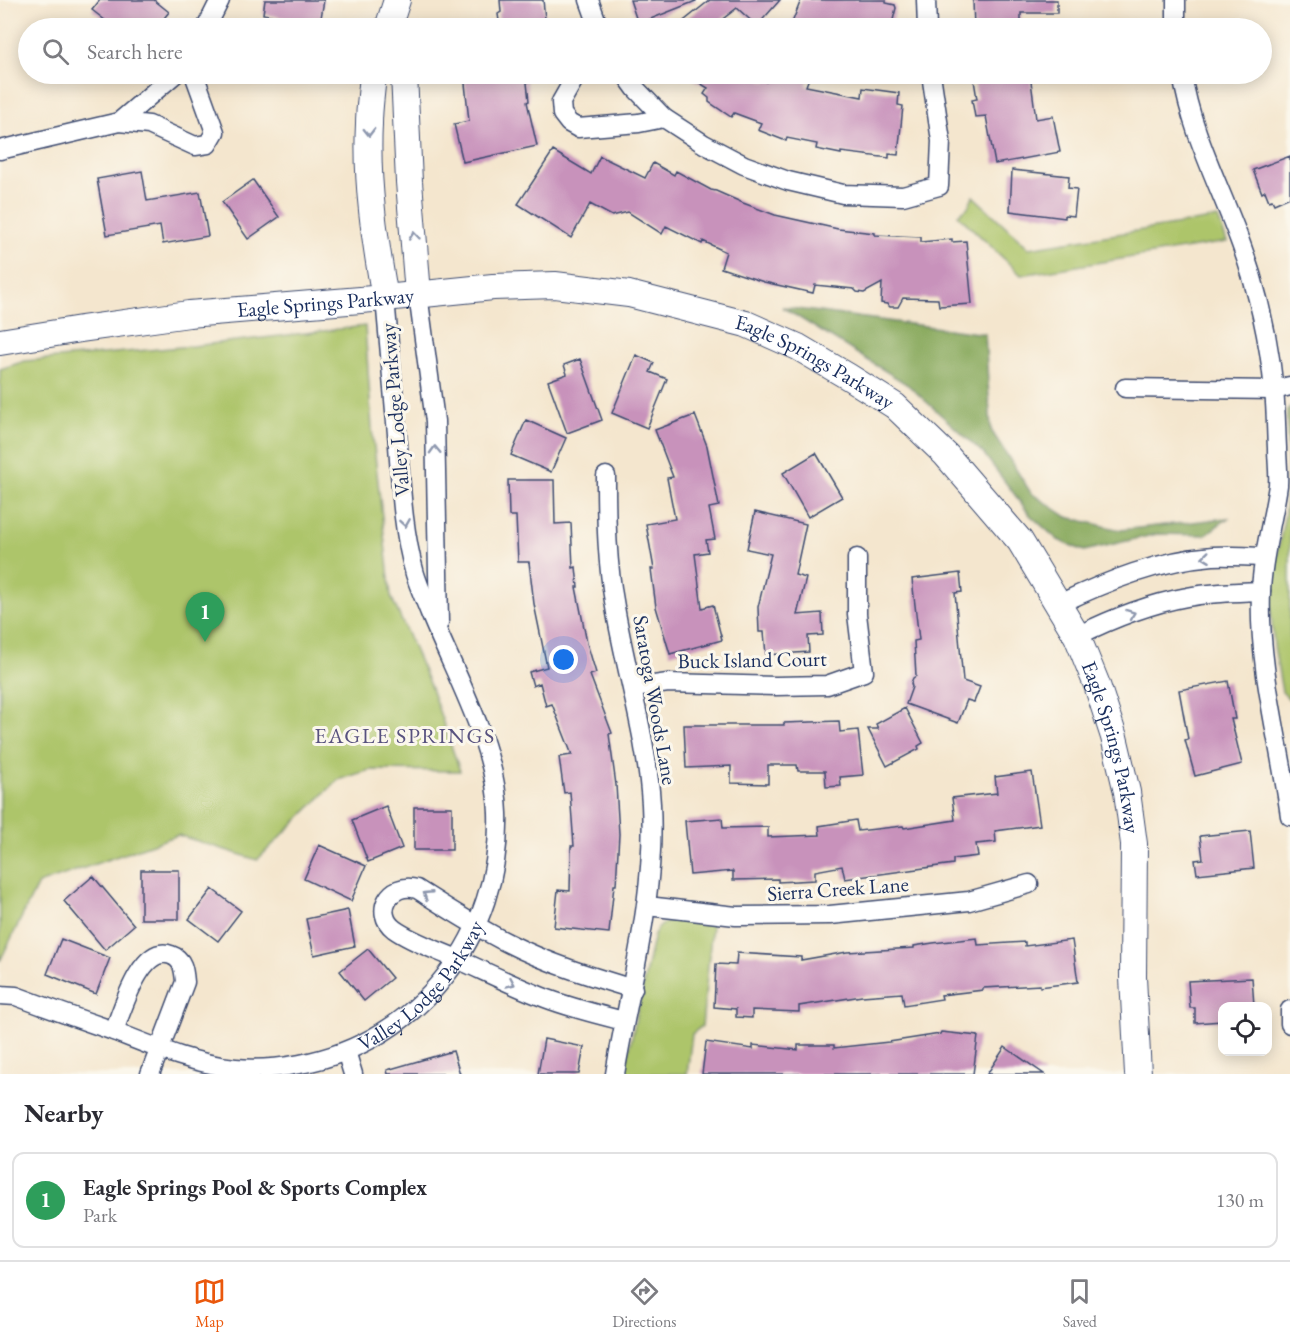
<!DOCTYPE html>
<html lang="en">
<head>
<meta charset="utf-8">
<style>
  body { margin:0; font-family:"EB Garamond",serif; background:#f7f7f7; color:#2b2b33 }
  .controls { position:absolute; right:18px; bottom:18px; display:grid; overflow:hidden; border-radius:12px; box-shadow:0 3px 15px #0003 }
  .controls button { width:54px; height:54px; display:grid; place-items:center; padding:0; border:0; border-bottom:2px solid #e1e1e2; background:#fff; color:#2b2b33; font:30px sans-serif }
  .you { position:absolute; left:564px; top:660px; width:21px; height:21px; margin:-15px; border:4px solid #fff; border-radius:50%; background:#1a73e8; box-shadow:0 0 0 9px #1a73e833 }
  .badge { display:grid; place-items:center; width:39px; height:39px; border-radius:50%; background:#ea580c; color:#fff; font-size:20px; font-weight:700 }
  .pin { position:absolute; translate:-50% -50px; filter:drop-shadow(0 2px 3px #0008) }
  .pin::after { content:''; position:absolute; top:32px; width:21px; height:18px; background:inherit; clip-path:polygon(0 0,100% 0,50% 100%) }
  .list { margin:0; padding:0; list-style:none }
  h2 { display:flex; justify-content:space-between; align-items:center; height:78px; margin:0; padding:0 24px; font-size:26px }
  h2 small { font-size:20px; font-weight:400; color:#7c7c81 }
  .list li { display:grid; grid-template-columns:39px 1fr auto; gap:18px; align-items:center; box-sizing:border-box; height:96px; margin:0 12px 12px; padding:0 12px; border:2px solid #e1e1e2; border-radius:12px }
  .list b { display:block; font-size:22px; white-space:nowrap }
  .list p { margin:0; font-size:20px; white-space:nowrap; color:#7c7c81 }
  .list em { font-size:20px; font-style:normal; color:#7c7c81 }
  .icon { flex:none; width:33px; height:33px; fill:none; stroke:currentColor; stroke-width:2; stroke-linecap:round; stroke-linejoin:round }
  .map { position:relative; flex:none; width:1290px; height:1074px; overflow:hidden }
  .search { position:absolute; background:#fff; box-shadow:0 3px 15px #0003; left:18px; right:18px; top:18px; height:66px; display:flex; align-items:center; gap:15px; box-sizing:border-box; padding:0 21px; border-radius:33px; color:#7c7c81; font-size:22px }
  .sheet { height:186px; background:#fff }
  nav { display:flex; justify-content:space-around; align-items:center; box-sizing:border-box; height:84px; border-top:2px solid #e1e1e2; background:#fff; font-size:16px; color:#7c7c81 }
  nav a { display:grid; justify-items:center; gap:3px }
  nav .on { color:#ea580c }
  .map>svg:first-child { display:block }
</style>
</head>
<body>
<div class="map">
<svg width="1290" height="1074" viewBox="0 0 1290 1074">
  <rect width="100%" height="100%" fill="#fbf7ec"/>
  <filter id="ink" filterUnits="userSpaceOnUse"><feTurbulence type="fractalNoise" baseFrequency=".0167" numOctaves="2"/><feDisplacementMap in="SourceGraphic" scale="12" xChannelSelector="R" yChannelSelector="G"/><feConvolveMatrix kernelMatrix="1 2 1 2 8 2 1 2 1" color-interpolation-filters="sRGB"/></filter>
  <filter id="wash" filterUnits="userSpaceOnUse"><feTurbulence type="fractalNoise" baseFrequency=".008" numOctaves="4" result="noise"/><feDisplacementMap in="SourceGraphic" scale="24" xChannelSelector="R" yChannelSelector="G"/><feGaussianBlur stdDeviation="1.35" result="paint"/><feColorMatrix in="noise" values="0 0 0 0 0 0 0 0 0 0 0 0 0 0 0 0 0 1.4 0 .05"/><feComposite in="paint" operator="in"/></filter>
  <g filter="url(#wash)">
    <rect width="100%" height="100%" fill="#f4e6ce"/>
    <path fill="#adc56a" stroke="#647a64" stroke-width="1.5" d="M973 196 1029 248 1218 218 1227 242 1021 275 958 215 968 207Z
      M365 326 372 429 391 596 431 688 460 771 370 770 338 780 257 860 178 835 38 884 0 961V369L25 361 193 346Z
      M1290 406V700L1282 692 1274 646 1271 614 1272 585 1285 513 1288 470 1287 412Z
      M676 920 712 925 702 1026 692 1034 687 1074H624L654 934C660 925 665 921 676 920Z"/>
    <path fill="#8aaa5e" stroke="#526c5e" stroke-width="1.5" d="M782 307 985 334 991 430 1031 493 1067 517 1120 530 1228 518 1205 535 1157 534 1084 551 1058 540 1030 515 984 454 908 385Z"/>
    <g id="blocks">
      <path fill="#c892bb" d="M100 0H154L169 12 156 28H115L92 10Z
        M265 0H324L320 24 263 14Z
        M500 0H543L546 28H500L498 14 501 12Z
        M630 0H696V1L638 24Z
        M710 0H780L757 26 737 8 711 28H675Z
        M801 0H886V3L895 5 896 8 891 28H790Z
        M973 0H1057V13H1021V28H974Z
        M464 74H526L529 101 527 102 537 146 463 162 454 124 469 121Z
        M685 74H752L766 82 769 74H803L804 76 809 78 806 86 862 97 863 88 899 93 898 105 903 106 898 155 889 154V158L841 152V154L816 149 817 144 787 138 786 141 758 130 761 123 734 113 731 117 709 102V98L704 94 708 88Z
        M973 74H1030L1036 119 1053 116 1060 152 995 164 986 116 975 117 972 100 977 99Z
        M553 151 591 174 600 156 645 178 653 163 674 175 676 171 711 190 716 191 743 203 775 215 838 229 875 233V235L921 237V242L952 239V242L966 241 972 304 939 306 938 299 903 298 898 307H890L887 304 881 303 882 283 864 293 857 292 854 289 815 285 813 293 764 282 721 268 726 252 703 241 702 244 666 226 662 234 628 212 612 216 590 204 571 238 518 204Z
        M1290 156V197L1274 204 1272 200 1269 201 1265 191 1262 193 1253 170Z
        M1012 170 1069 176 1068 188 1077 189 1074 216 1065 215V218L1010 211Z
        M142 171 147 201 200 192 208 236 163 244 160 226 107 235 97 179Z
        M253 180 279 217 248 239 222 202Z
        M636 355 654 363 650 372 667 379 647 428 612 413Z
        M580 359 602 420 567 433 548 381 567 374 564 365Z
        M695 415 707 446 719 506 709 508 715 539 706 540 708 552 695 554 702 608 713 605 722 640 670 654 656 607 651 569H654L646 524 675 519 667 478 673 477 655 430Z
        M526 420 566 438 551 472 511 455Z
        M816 453 842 497 808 517 783 473Z
        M508 480H554L555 524 571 523 573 568 576 567 578 587H576L587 643 596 673 590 675 612 733 609 734 616 785 619 834 616 885H614L609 933 554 927 558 890 570 891 571 846H574L570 792 564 793 559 757 572 755 552 704 546 706 540 683 533 686 529 672 547 667 534 604 529 562H518L516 516H509Z
        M755 512 806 524 795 575 806 578 797 615 822 613 823 635 808 636 809 652 766 655 764 632H759L758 607 771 554 747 549Z
        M960 573 962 592 955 593 963 681 980 687 974 702 967 700 958 723 906 704 912 687 911 683 913 678 916 676 914 641 919 640 912 579Z
        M1228 681 1235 719H1231L1242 764 1195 776 1185 740 1188 739 1179 690Z
        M905 708 923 743 918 746 919 749 887 766 868 729H878L876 724Z
        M839 721 840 732 858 730 863 775 840 777 841 786 826 787 825 771H798L797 765H768V784L731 783V766L686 768 684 725H784V723Z
        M1032 772 1040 825 995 831 996 842 976 844 978 856 953 859V864L845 879 842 866 815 871V880L778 882V879L733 880V871L690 875 685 821 722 818 723 828 768 827V837L820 835 819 826 856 820 858 831 903 826 904 828 955 820 952 798 997 793 995 777Z
        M386 806 402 848 368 862 352 820Z
        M414 807H452V850H414Z
        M1250 831 1254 868 1197 874 1195 860 1203 859 1200 836Z
        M319 845 366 866 351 901 304 879Z
        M141 870H179V919H141Z
        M93 876 134 925 105 950 64 901Z
        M212 889 241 911 218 941 189 919Z
        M348 910 355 946 314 955 306 919Z
        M977 938 978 945 1025 942V946L1072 940 1078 982 1040 987V985L983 988V990L941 995 942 999 904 1005 902 993 862 996 799 1006V1012L752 1010V1018L736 1017V1009L714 1007 716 964 736 965 737 953 801 957V960L847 952 914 948V946L933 943Z
        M61 939 110 958 96 994 47 974Z
        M368 949 392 978 364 1001 340 971Z
        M1252 978 1254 1006H1222V1021L1195 1023V1008H1190L1188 981Z
        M941 1032 978 1036 973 1074H702L706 1042 753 1049V1045L798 1050V1045H834V1048L889 1042 940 1034Z
        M544 1039 584 1047 579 1074H538Z
        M1005 1047 1044 1074H987Z
        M453 1051 460 1074H388L387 1070Z"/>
    </g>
  </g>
  <g filter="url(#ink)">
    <use href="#blocks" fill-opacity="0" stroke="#3c4a6f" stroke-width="1.5"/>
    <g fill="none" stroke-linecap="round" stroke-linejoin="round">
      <g stroke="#3c4a6f" stroke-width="21">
        <g id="street">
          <path d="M589 0 599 28"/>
          <path d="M926 0 927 28"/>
          <path d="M1176 0V28"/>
          <path d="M206 28 220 0"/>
          <path d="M577 74 561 102 562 114 569 123 578 128 639 123 664 118"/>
          <path d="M625 74 636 89 664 118 704 144 744 165 788 181 843 194 903 196 939 186 941 141 931 74"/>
          <path d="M1182 74C1191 133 1221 188 1241 244 1258 291 1269 340 1274 390 1276 409 1276 429 1277 448 1277 460 1279 473 1278 485 1273 521 1262 555 1261 592 1258 668 1280 742 1290 816"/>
          <path d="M119 122 175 74"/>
          <path d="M0 150 119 122 149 125 195 146 208 144 215 132 194 74"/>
          <path d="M418 294 435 421 439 623"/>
          <path d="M1125 388 1274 390 1290 386"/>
          <path d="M606 476C606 520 607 564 615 607 626 673 647 737 651 804 656 897 630 984 615 1074"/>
          <path d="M1059 604C1107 581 1160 560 1213 556 1230 555 1247 557 1264 557"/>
          <path d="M1077 636C1111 619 1149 604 1187 597 1211 592 1236 592 1261 591"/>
          <path d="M633 688 668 683 776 686 827 685 864 672 857 614V558"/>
          <path d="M647 906 736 916 830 915 969 901 1029 884"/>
          <path id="s1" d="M0 995 16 996C48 1008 79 1019 111 1030 152 1046 190 1063 235 1068 256 1070 279 1068 300 1064 420 1042 502 934 498 813 496 745 455 675 430 613 425 600 419 587 415 574 403 532 401 488 398 445 394 396 389 347 385 298"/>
          <path d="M1290 1010V1024"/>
          <path d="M624 1021C596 1014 567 1007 540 996 512 985 484 971 457 959 437 950 412 942 394 929 373 913 389 881 417 889 447 908 476 927 508 943 547 963 590 976 633 989"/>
          <path d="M114 1031C122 1011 141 943 171 955 183 959 184 970 185 982L150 1074"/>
          <path d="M346 1051 353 1074"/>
        </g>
      </g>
      <g stroke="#3c4a6f" stroke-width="28">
        <g id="secondary">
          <path d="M388 28 397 0"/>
          <path d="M373 74C372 90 369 107 369 124 366 182 375 241 385 298"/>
          <path d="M404 74 409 182 418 294"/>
          <path id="s2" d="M0 342 81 329 189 314 385 298 493 287 555 285 629 294 746 324 798 347 849 377 895 406 946 455 1020 541 1077 636 1097 685 1114 737 1127 792 1134 844 1133 977 1138 1074"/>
        </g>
      </g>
      <use href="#street" stroke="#fff" stroke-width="18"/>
      <use href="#secondary" stroke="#fff" stroke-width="26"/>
    </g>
    <defs><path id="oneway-chevron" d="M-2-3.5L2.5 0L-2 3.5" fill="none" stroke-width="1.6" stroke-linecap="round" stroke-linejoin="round" transform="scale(1.5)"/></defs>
    <g stroke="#8d97ae">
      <use href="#oneway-chevron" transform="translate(369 132) rotate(89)"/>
      <use href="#oneway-chevron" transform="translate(414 236) rotate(-96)"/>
      <use href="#oneway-chevron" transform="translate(435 450) rotate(-92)"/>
      <use href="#oneway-chevron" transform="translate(405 523) rotate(81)"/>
      <use href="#oneway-chevron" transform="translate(1206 557) rotate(173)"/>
      <use href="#oneway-chevron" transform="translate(1131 614) rotate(-20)"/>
      <use href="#oneway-chevron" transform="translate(427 895) rotate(-147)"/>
      <use href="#oneway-chevron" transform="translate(511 983) rotate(24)"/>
    </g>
  </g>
  <g text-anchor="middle" stroke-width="6" stroke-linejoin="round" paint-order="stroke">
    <g font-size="21" fill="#1b2f5e" stroke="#fbf7ec">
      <text dy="7" stroke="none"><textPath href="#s2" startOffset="328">Eagle Springs Parkway</textPath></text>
      <text dy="7" stroke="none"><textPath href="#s2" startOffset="832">Eagle Springs Parkway</textPath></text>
      <text transform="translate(395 410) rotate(-95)" y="7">Valley Lodge Parkway</text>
      <text transform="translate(752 660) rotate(-1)" y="7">Buck Island Court</text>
      <text transform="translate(655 700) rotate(80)" y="7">Saratoga Woods Lane</text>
      <text dy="7" stroke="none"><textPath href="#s2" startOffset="1336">Eagle Springs Parkway</textPath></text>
      <text transform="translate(838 889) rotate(-4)" y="7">Sierra Creek Lane</text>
      <text dy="7" stroke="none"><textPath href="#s1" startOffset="462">Valley Lodge Parkway</textPath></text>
    </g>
    <g font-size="22" letter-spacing="1.5" fill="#58527f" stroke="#fbf7ec">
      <text x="405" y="743">EAGLE SPRINGS</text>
    </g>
  </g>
</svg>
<div class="controls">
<button><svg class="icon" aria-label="locate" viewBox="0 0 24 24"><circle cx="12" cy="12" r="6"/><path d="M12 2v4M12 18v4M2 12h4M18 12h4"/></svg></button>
</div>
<div class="you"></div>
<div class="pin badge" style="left:205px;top:642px;background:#2e9e5b">1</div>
<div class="search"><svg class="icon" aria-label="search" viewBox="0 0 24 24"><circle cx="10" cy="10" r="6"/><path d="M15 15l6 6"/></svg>Search here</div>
</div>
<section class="sheet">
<h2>Nearby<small></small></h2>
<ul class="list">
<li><span class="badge" style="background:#2e9e5b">1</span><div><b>Eagle Springs Pool &amp; Sports Complex</b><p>Park</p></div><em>130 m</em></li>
</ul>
</section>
<nav>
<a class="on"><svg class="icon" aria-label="map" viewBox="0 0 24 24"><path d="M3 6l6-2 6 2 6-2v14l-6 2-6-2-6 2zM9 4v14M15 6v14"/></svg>Map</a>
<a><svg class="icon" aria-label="directions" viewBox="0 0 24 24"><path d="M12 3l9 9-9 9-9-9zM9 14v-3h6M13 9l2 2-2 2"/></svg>Directions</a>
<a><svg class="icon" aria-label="saved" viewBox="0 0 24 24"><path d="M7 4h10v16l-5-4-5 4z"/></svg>Saved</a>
</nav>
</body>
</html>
